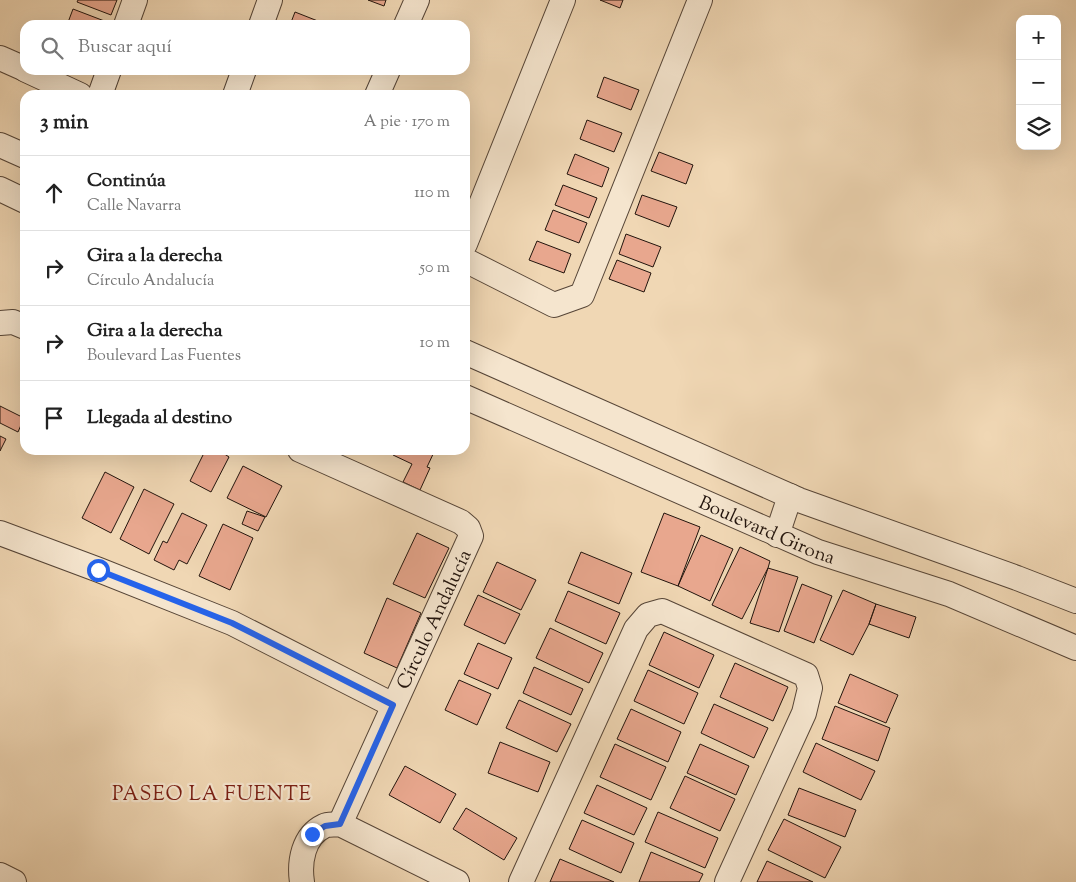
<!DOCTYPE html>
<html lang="es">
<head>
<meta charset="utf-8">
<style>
  body { margin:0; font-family:"Sorts Mill Goudy",serif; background:#f6f6f6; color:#222 }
  .controls { position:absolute; right:15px; top:15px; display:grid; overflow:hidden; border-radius:10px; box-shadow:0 5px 20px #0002 }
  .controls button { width:45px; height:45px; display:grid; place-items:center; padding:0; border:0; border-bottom:1px solid #e0e0e0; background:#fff; color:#222; font:25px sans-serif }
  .stop { position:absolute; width:15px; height:15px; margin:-11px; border:4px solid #2563eb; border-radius:50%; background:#fff }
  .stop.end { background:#2563eb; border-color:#fff; box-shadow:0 1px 5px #0008 }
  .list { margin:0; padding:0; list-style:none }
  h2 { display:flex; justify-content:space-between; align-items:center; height:65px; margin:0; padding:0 20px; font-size:21px }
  h2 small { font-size:16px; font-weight:400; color:#767676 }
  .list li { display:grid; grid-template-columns:32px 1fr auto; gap:15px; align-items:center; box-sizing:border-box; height:75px; padding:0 20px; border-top:1px solid #e0e0e0 }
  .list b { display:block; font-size:19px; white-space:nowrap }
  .list p { margin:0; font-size:16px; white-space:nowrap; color:#767676 }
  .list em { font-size:16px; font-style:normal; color:#767676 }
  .icon { flex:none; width:28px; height:28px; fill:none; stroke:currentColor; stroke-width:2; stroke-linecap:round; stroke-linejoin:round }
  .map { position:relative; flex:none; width:1076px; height:882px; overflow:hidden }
  .search { position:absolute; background:#fff; box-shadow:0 5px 20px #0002; left:20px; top:20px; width:450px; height:55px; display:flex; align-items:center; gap:12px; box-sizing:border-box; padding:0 18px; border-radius:15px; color:#767676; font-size:19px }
  .panel { position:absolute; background:#fff; box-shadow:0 5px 20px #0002; left:20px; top:90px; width:450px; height:365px; border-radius:15px }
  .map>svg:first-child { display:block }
</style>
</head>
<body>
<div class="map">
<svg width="1076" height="882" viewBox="0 0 1076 882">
  <rect width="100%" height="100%" fill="#f0d7b4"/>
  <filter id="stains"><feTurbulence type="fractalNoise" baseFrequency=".004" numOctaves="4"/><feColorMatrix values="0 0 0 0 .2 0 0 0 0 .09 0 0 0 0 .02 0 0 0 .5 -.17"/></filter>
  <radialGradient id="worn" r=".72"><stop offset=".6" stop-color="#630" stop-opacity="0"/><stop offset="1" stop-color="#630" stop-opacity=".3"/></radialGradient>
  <path fill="#e8a78e" stroke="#22140d" d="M78 0H117L111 15 77 2Z
    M368 0H386L384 6Z
    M600 0H623L620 8Z
    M73 9 107 22 106 25H67Z
    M295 12 328 25H290Z
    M604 77 639 90 631 110 597 97Z
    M587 120 622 133 614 152 580 139Z
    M659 152 693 165 686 184 651 171Z
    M575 154 609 168 602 187 567 174Z
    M563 185 597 198 589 218 555 205Z
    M642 195 677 207 669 227 635 214Z
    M553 210 587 223 579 243 545 230Z
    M626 234 661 247 653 267 619 254Z
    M537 241 571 254 564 273 529 260Z
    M617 260 651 273 644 292 609 279Z
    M0 406 24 418 18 432 0 423Z
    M0 436 6 439 0 451Z
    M203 450H225L223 453 229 457 211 492 190 481 205 451Z
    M395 450H435L427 467 430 468 420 490 403 482 412 464 393 455Z
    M243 466 282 486 266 517 227 498Z
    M105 472 134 487 111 533 82 518Z
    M144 489 174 504 149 554 120 539Z
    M247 511 265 517 258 531 242 524Z
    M182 513 207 525 187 564 179 560 174 570 154 560 163 541 167 543Z
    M664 513 700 527 678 586 641 572Z
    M223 524 253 538 230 590 199 576Z
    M417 533 449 548 425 598 393 584Z
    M701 535 733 549 710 601 678 586Z
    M740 547 770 561 768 568 742 619 712 605Z
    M581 552 632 573 619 604 568 583Z
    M497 562 536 580 521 610 483 592Z
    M768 568 798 577 779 632 750 623Z
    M802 584 832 596 814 643 784 631Z
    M843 590 876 604 869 624 853 655 820 640Z
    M568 591 620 613 606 644 555 621Z
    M478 595 520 614 505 644 464 625Z
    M387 598 421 613 397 668 364 653Z
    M876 604 916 617 909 638 869 624Z
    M550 628 603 653 589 683 536 658Z
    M664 632 714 655 699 688 649 665Z
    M478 643 512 658 498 689 464 674Z
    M735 663 788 687 773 721 720 697Z
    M534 667 583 689 571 715 523 693Z
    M648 670 698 693 684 724 634 701Z
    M850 674 898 695 886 723 838 703Z
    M459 680 491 694 477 725 445 710Z
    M519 700 571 724 557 752 506 728Z
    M714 704 768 728 754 758 701 733Z
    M835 706 890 728 878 761 822 739Z
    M631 709 681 732 668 762 617 739Z
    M500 742 550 762 538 792 488 773Z
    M816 743 875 771 861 800 803 772Z
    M615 744 666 767 651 800 600 777Z
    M700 744 749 766 736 795 687 773Z
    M405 766 456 794 440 823 389 795Z
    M685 776 735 799 720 831 670 808Z
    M597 785 647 808 634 835 584 813Z
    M799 788 856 810 845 837 788 815Z
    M466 808 517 838 504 860 453 829Z
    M658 812 718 838 705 868 645 842Z
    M784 819 841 847 825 878 768 850Z
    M582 820 634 843 621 873 569 849Z
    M651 852 703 874 699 882H639Z
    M560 859 614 882H550Z
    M767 861 813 882H757Z"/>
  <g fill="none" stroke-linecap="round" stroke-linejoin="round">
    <g stroke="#564537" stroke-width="26">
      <g id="minor">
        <path d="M126 25 135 0"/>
        <path d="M261 25 270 0"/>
        <path d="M406 25 417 0"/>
        <path d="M0 58 25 69"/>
        <path d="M26 70 80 95"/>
        <path d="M100 95 109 70"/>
        <path d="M235 95 244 70"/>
        <path d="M377 95 388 70"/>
        <path d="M0 145 25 156"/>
        <path d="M0 189 25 201"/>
        <path d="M465 244 563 0"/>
        <path d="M465 260 554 305 582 295 700 0"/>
        <path d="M0 323 13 322 25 327"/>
        <path d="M465 352 799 500 1017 578 1076 601"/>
        <path id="s1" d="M465 397 818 552 949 594 1076 648"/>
        <path d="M300 450 461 522 468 528 471 536 340 824"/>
        <path d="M0 533 99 570 232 623 393 705"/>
        <path d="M777 535 790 496"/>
        <path d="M0 875 14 882"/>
        <path d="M302 882C299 862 303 836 324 826 328 824 335 825 340 824L457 882"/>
        <path d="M521 882 636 629 648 615 662 611 806 675 810 688 804 713 727 882"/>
      </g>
    </g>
    <use href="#minor" stroke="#f5e5ce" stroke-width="24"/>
  </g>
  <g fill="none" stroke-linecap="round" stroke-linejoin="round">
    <path stroke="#2563eb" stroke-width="6" d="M98 570 232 623 393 705 340 824 325 826 312 834"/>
  </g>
  <g text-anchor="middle" stroke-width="4.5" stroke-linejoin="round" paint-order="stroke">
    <g font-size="19" fill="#22140d" stroke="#f5e5ce">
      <text dy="7" stroke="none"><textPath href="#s1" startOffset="330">Boulevard Girona</textPath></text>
      <text transform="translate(433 619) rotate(-65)" y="7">Círculo Andalucía</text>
    </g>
    <g font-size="20" letter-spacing="1" fill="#7a1f14" stroke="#f5e5ce">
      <text x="212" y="800">PASEO LA FUENTE</text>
    </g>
  </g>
  <rect width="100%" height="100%" filter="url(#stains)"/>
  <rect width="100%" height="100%" fill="url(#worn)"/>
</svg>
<div class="controls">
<button>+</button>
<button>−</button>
<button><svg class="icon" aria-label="layers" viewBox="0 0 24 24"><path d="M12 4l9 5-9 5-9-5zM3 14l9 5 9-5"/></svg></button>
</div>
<div class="stop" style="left:98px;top:570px"></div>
<div class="stop end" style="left:312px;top:834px"></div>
<div class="search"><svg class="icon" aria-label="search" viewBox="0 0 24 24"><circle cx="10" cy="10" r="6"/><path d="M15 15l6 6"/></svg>Buscar aquí</div>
<section class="panel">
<h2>3 min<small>A pie · 170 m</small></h2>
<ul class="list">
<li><svg class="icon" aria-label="ahead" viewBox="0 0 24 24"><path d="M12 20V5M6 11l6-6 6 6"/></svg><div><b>Continúa</b><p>Calle Navarra</p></div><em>110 m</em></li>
<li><svg class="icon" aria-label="right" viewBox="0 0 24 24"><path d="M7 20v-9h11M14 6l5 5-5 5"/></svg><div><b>Gira a la derecha</b><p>Círculo Andalucía</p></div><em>50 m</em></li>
<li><svg class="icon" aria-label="right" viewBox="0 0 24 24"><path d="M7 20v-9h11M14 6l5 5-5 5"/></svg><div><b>Gira a la derecha</b><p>Boulevard Las Fuentes</p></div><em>10 m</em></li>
<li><svg class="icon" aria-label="arrive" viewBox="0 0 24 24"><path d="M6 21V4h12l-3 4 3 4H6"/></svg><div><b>Llegada al destino</b></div></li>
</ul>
</section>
</div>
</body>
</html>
